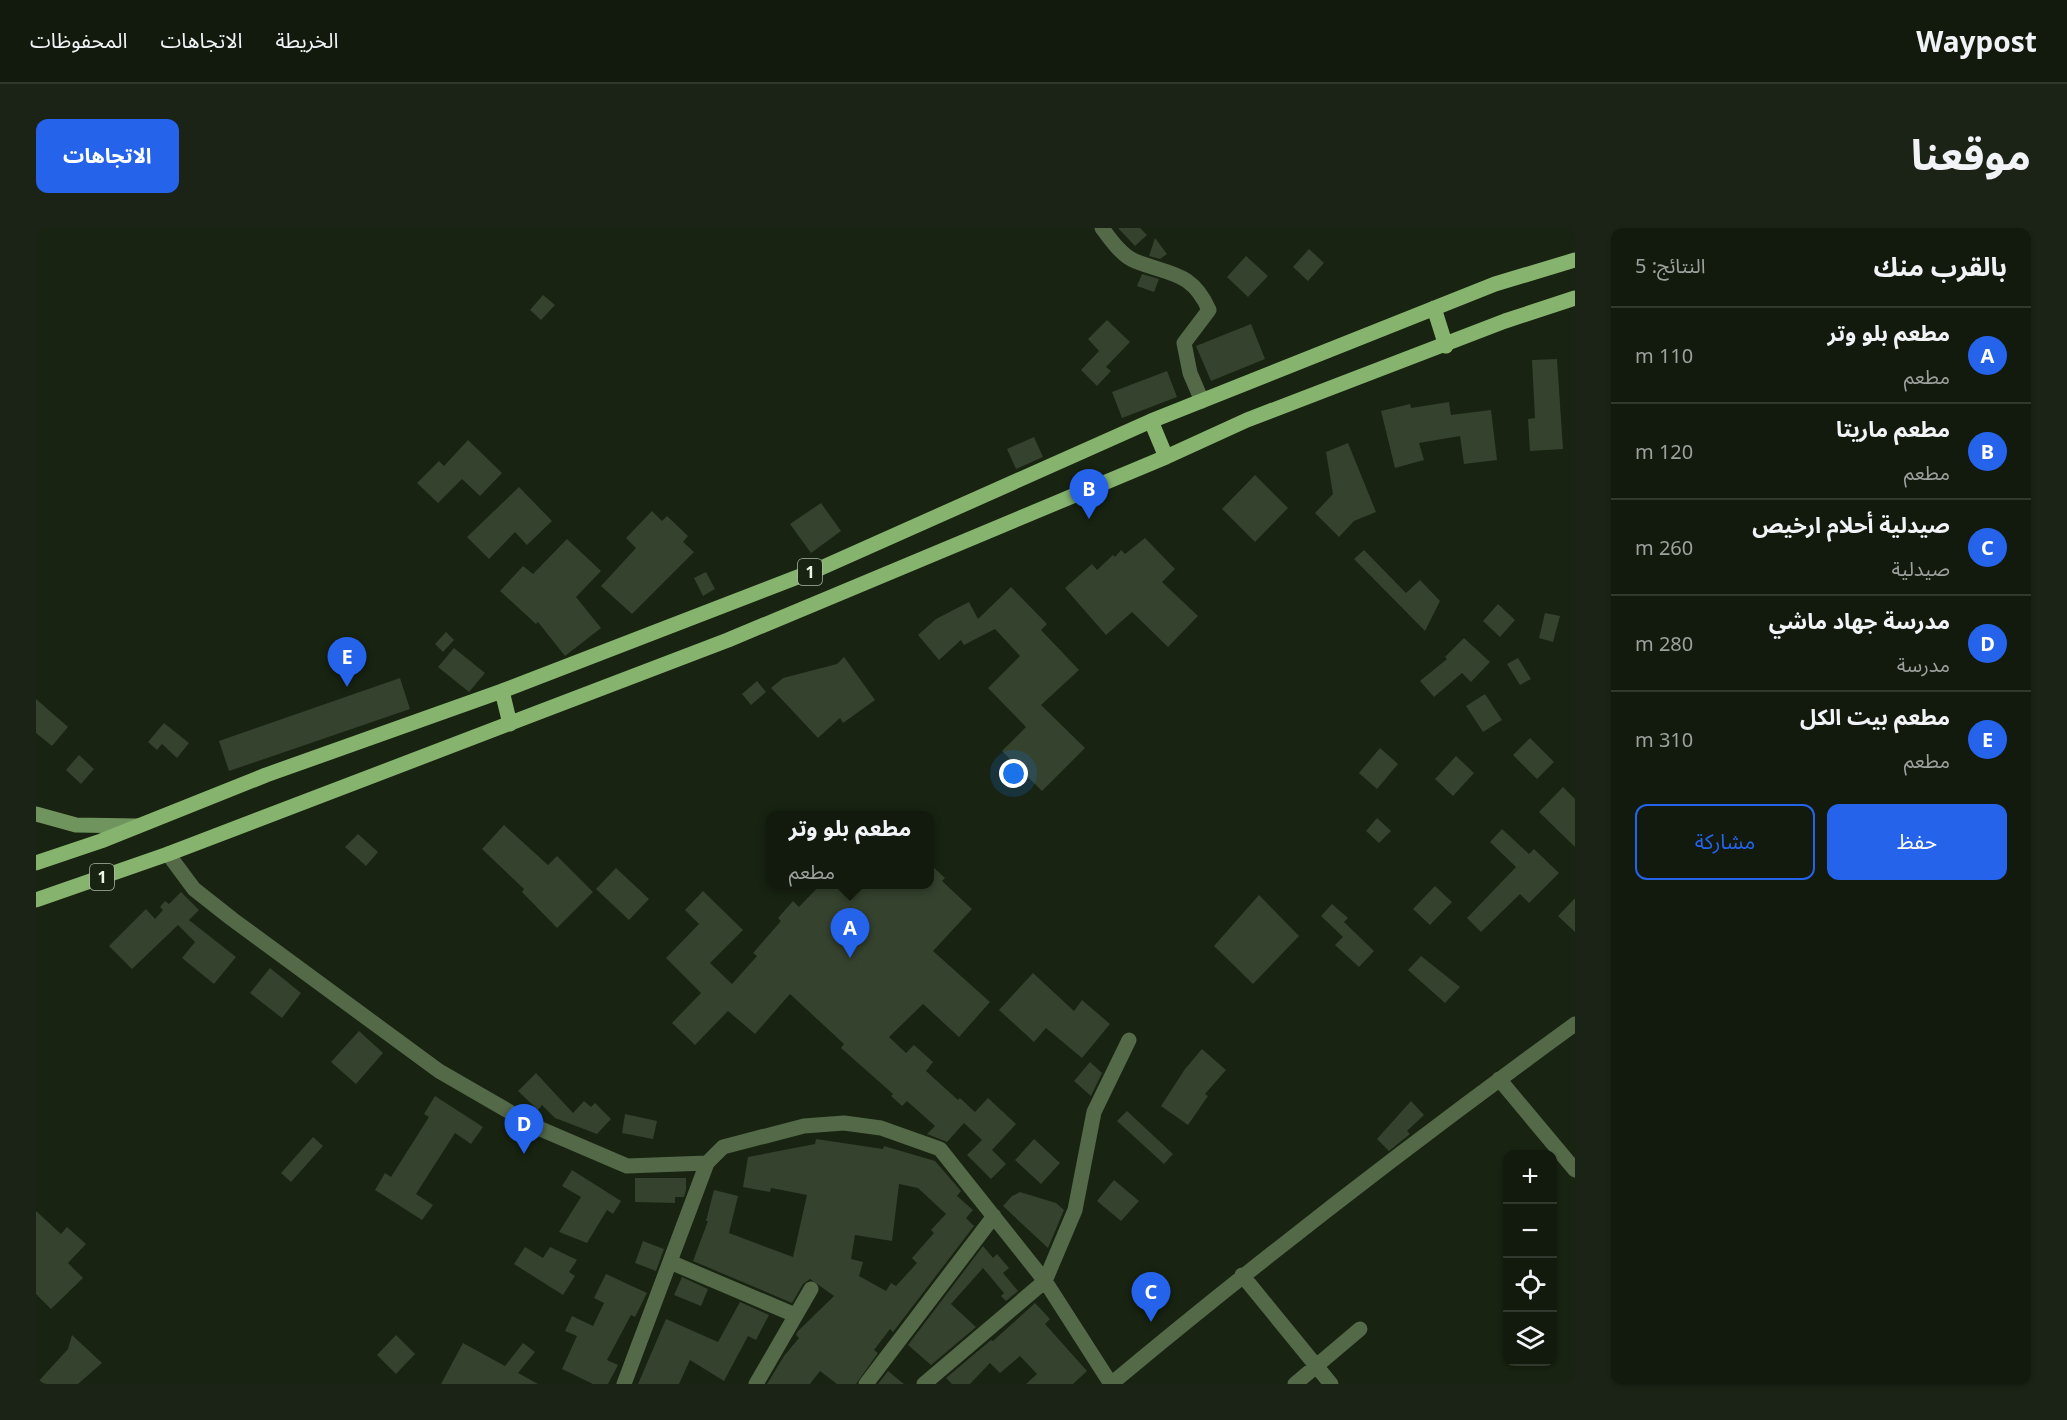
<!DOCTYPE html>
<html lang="ar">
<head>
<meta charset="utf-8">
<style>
  body { margin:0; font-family:"Noto Sans","Noto Sans Arabic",sans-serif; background:#1b2316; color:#f1f3f6; direction:rtl }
  .controls { position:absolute; right:18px; bottom:18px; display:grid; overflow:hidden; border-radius:12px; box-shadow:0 2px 4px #0004 }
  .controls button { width:54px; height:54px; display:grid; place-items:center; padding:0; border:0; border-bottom:2px solid #31382e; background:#121a0d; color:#f1f3f6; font:30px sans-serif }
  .you { position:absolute; left:978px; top:546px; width:21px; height:21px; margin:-15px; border:4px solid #fff; border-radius:50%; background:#1a73e8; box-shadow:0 0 0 9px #1a73e833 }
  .badge { display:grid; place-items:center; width:39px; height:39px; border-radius:50%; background:#2563eb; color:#fff; font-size:20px; font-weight:700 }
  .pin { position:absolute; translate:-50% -50px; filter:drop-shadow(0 2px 3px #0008) }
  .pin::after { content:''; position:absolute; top:32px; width:21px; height:18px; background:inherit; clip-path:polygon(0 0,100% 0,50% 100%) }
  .popup { position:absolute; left:730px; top:583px; width:168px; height:78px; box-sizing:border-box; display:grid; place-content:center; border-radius:12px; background:#121a0d; filter:drop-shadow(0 2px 4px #0005); font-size:20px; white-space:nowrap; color:#9ca19d }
  .popup b { font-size:22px; color:#f1f3f6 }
  .popup::after { content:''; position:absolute; left:50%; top:100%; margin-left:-12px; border:12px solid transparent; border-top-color:#121a0d }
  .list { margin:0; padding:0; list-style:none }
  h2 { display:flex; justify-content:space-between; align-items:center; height:78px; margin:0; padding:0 24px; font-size:26px }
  h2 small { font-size:20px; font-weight:400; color:#9ca19d }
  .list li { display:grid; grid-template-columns:39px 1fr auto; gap:18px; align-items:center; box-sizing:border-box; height:96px; padding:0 24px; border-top:2px solid #31382e }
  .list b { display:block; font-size:22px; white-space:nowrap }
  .list p { margin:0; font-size:20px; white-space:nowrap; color:#9ca19d }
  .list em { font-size:20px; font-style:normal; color:#9ca19d }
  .actions { display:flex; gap:12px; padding:18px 24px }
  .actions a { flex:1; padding:14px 0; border:2px solid #2563eb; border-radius:12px; text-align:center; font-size:21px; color:#2563eb }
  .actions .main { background:#2563eb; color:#fff }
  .icon { flex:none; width:33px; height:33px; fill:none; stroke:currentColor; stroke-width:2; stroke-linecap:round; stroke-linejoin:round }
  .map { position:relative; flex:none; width:1539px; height:1156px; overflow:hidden; direction:ltr; border-radius:12px }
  header { display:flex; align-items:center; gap:36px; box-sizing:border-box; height:84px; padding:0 30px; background:#121a0d; border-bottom:2px solid #31382e }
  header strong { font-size:28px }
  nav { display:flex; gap:33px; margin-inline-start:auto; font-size:21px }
  .intro { display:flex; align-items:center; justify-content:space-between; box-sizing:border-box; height:144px; padding:0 36px }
  h1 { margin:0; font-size:42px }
  .button { padding:15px 27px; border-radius:12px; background:#2563eb; color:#fff; font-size:21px; font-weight:700 }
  main { display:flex; gap:36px; padding:0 36px }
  aside { flex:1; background:#121a0d; border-radius:12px; box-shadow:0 2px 4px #0004 }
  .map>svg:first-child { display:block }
</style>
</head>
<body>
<header>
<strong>Waypost</strong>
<nav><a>الخريطة</a><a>الاتجاهات</a><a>المحفوظات</a></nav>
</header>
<div class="intro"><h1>موقعنا</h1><a class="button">الاتجاهات</a></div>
<main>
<aside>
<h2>بالقرب منك<small>النتائج: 5</small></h2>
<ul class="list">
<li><span class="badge">A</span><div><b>مطعم بلو وتر</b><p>مطعم</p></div><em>110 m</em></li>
<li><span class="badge">B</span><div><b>مطعم ماريتا</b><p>مطعم</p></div><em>120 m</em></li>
<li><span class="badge">C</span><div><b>صيدلية أحلام ارخيص</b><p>صيدلية</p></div><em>260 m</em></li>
<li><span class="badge">D</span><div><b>مدرسة جهاد ماشي</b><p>مدرسة</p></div><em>280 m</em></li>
<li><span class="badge">E</span><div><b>مطعم بيت الكل</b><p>مطعم</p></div><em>310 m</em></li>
</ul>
<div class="actions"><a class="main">حفظ</a><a>مشاركة</a></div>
</aside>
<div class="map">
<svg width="1539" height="1156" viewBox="0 0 1539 1156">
  <rect width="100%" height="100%" fill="#182311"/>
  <path fill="#35422e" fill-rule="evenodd" d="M1082 0H1104L1111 7 1099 18Z
    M1119 10 1131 26 1124 31 1113 28Z
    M1273 21 1288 35 1272 53 1257 39Z
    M1210 28 1232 48 1212 69 1191 49Z
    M1106 46 1123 51 1118 64 1101 58Z
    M507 67 519 77 505 92 494 82Z
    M1071 92 1094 114 1070 139 1075 143 1061 158 1045 142 1063 123 1052 111Z
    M1215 96 1229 131 1175 153 1160 118Z
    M1521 131 1527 221 1494 223 1492 191 1499 190 1496 132Z
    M1131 143 1141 169 1086 190 1076 164Z
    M1413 174 1415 187 1455 182 1461 232 1428 236 1424 208 1383 215 1388 232 1359 240 1345 183 1374 176 1375 180Z
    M998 209 1007 229 980 241 971 221Z
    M432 212 466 245 444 268 426 251 402 275 381 255 403 233 408 238Z
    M1312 215 1340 284 1318 293 1303 309 1279 285 1297 266 1290 224Z
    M1219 247 1252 280 1219 314 1186 281Z
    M483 259 516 293 491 317 479 304 453 331 431 309Z
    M785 275 805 303 775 325 754 296Z
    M616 283 626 293 631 288 652 308 647 314 658 324 596 386 565 358 600 320 590 310Z
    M1109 310 1139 341 1126 354 1162 388 1132 419 1096 384 1070 407 1029 360 1056 336 1061 342 1077 327 1079 329 1085 322 1089 326Z
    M531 311 565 343 540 369 565 400 529 428 502 394 500 396 464 363 487 338 497 346Z
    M1328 322 1370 365 1384 352 1404 373 1389 403 1318 331Z
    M670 344 679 361 667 368 658 350Z
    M975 359 1011 396 1005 402 1043 442 1005 477 1049 520 1006 563 966 523 990 499 952 460 984 428 959 401 928 417 925 412 903 432 882 407 900 391 933 374 942 391Z
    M1462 376 1479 392 1464 409 1447 393Z
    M1509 385 1524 388 1517 414 1503 410Z
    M410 404 418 412 407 424 399 416Z
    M1428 410 1454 434 1435 454 1426 445 1398 469 1384 453 1411 431 1409 429Z
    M418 420 449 445 433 464 402 439Z
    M808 429 839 472 807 495 804 490 782 510 735 460 747 450 801 436Z
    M1482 430 1495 451 1484 457 1471 436Z
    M364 450 374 481 193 543 183 513Z
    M721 453 730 464 715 477 706 466Z
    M1449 466 1466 492 1447 504 1430 478Z
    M0 471 32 499 16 518 0 505Z
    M128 495 153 515 141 530 126 516 121 522 112 514Z
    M1494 510 1518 534 1501 551 1477 527Z
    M1344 520 1362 536 1341 561 1323 545Z
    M43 527 58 541 45 556 30 542Z
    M1420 528 1438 545 1417 568 1399 551Z
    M1527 559 1539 571V619L1503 584Z
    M1341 590 1355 603 1343 615 1330 603Z
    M468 597 512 637 521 628 557 664 521 700 486 664 488 661 446 621Z
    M1466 601 1493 626 1498 621 1523 645 1493 675 1484 666 1445 704 1431 690 1480 639 1454 614Z
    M322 606 342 624 330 638 309 619Z
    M894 636 909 650 906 653 936 681 897 723 954 774 923 809 887 776 853 809 870 825 878 817 897 834 890 843 922 872 924 870 939 884 952 870 980 896 956 922 970 936 955 951 931 927 946 912 928 895 911 914 891 906 899 898 871 873 866 878 855 868 857 866 805 820 808 816 754 766 719 806 692 783 659 817 636 795 665 765 630 730 663 696 649 682 667 663 707 702 674 735 696 756 721 728 717 725 745 693 742 690 757 673 763 679 784 657H894Z
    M580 640 613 671 593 692 560 661Z
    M1399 658 1416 674 1394 697 1377 681Z
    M145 664 163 682 153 692 200 729 178 756 146 730 159 714 142 697 96 741 73 718 110 681 119 691 127 682 124 679 129 673 133 676Z
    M1223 667 1263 708 1217 756 1178 718Z
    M1539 670V704L1522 688Z
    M1296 676 1312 690 1308 694 1338 723 1323 739 1299 717 1307 709 1285 688Z
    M1385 728 1424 759 1409 775 1372 742Z
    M234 740 265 765 246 790 214 765Z
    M997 745 1038 783 1046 772 1074 796 1046 830 1010 800 998 814 963 782Z
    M323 803 347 825 320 856 295 834Z
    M1166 821 1190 842 1169 866 1172 868 1152 897 1125 878 1149 841Z
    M1054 834 1066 845 1055 868 1038 853Z
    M500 845 537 885 548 873 555 879 559 875 575 891 561 906 519 890 506 877 502 882 482 863Z
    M399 868 447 899 435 916 419 905 380 966 397 977 386 992 339 962 349 945 355 949 393 889 388 886Z
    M1375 873 1388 887 1371 903 1374 906 1353 923 1341 911Z
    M1091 883 1137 926 1128 936 1081 893Z
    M589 886 621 893 617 911 586 905Z
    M277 909 287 918 255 954 245 945Z
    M780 911 847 921 848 918 899 933 925 963 921 968 937 982 930 990 938 998 857 1104 854 1101 838 1122 842 1125 820 1156H801L784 1143 774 1156H731L748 1128 763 1110 760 1107 762 1103 798 1068 774 1051 767 1056 756 1075 657 1033 672 993H670L678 962 702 968 693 1005 757 1029 771 967 735 960 734 964 707 959 712 929 779 916ZM863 956 882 960 910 986 895 1002 898 1005 876 1030 881 1035 860 1058 855 1055 850 1063 823 1048 827 1034 815 1031 819 1007 856 1013Z
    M998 911 1024 935 1005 956 979 932Z
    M536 942 585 973 577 986 571 982 551 1015 523 1004 545 969 526 958Z
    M599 950H650V962L648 969H639V975L599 974Z
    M1078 952 1103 973 1085 993 1061 973Z
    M984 964 1020 975 1028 982 1012 1020 967 978 976 968Z
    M0 983 25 1006 31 999 50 1016 32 1035 47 1050 15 1081 0 1066Z
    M607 1013 628 1021 620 1043 599 1035Z
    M947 1018 957 1030 961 1026 973 1040 967 1045 982 1063 970 1073 965 1068 968 1065 947 1040 915 1076 940 1099 895 1137 872 1117Z
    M489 1019 507 1030 514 1019 541 1032 533 1044 539 1048 527 1067 478 1036Z
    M570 1046 611 1065 599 1089 595 1087 571 1132 582 1137 572 1156H557L526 1141 541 1108 529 1103 536 1088 557 1098 568 1075 558 1070Z
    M646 1049 672 1061 665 1078 638 1067Z
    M704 1074 733 1087 720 1112 712 1108 688 1153 654 1132 643 1156H602L630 1091 682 1114Z
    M999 1075 1014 1091 1009 1096 1051 1143 1037 1156H990L1001 1146 984 1128 964 1145 954 1135 934 1156H916L910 1150 955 1112 957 1113Z
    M36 1107 66 1135 42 1156H0L32 1121Z
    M360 1107 379 1126 360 1146 341 1127Z
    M427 1115 469 1138 487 1115 499 1124 482 1145 502 1156H405Z
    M852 1143 868 1156H842Z"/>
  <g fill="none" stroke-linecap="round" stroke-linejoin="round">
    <path stroke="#536948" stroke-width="15" d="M1066 0C1074 11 1086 28 1099 33 1134 47 1156 43 1173 82L1148 115 1154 145 1166 173
      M132 626 158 661 196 691 403 843 500 899 591 938 671 935 687 919 768 898 808 895 845 900 904 921 1009 1053 1075 1156C1226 1030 1381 911 1539 796
      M1463 851 1539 942
      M634 1034 759 1087
      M1206 1047 1295 1156
      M588 1156 671 935
      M720 1156 775 1061
      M830 1156 958 988
      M888 1156 1009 1053 1039 982 1058 884 1093 812
      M1259 1156 1324 1101"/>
    <path stroke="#70945d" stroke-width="15" d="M0 586 40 597 101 598"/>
    <path stroke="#86b46e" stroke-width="15" d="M1398 80 1410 118
      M1115 193 1130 229
      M466 463 474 496
      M0 635 65 613 230 547 466 463 785 340 1115 193 1459 56 1539 32
      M0 672 132 626 692 412 1130 229 1211 192 1469 93 1539 70"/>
  </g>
  <g text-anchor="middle" stroke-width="5" stroke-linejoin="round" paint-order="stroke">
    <g fill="#182311" stroke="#adb6a8" stroke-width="1.5">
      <rect x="762" y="331" width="24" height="26" rx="4.5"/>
      <rect x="54" y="636" width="24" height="26" rx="4.5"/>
    </g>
    <g font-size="16" font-weight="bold" fill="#edf5e9">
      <text x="774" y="350">1</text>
      <text x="66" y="655">1</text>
    </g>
  </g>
</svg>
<div class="controls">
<button>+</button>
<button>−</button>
<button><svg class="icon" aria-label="locate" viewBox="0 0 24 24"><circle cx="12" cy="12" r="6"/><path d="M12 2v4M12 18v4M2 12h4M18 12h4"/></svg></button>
<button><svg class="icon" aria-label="layers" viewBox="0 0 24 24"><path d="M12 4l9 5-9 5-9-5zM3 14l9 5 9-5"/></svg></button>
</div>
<div class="you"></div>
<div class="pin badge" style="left:814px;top:730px">A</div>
<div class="popup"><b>مطعم بلو وتر</b>مطعم</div>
<div class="pin badge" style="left:1053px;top:291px">B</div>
<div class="pin badge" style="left:1115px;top:1094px">C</div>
<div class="pin badge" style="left:488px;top:926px">D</div>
<div class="pin badge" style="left:311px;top:459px">E</div>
</div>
</main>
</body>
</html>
